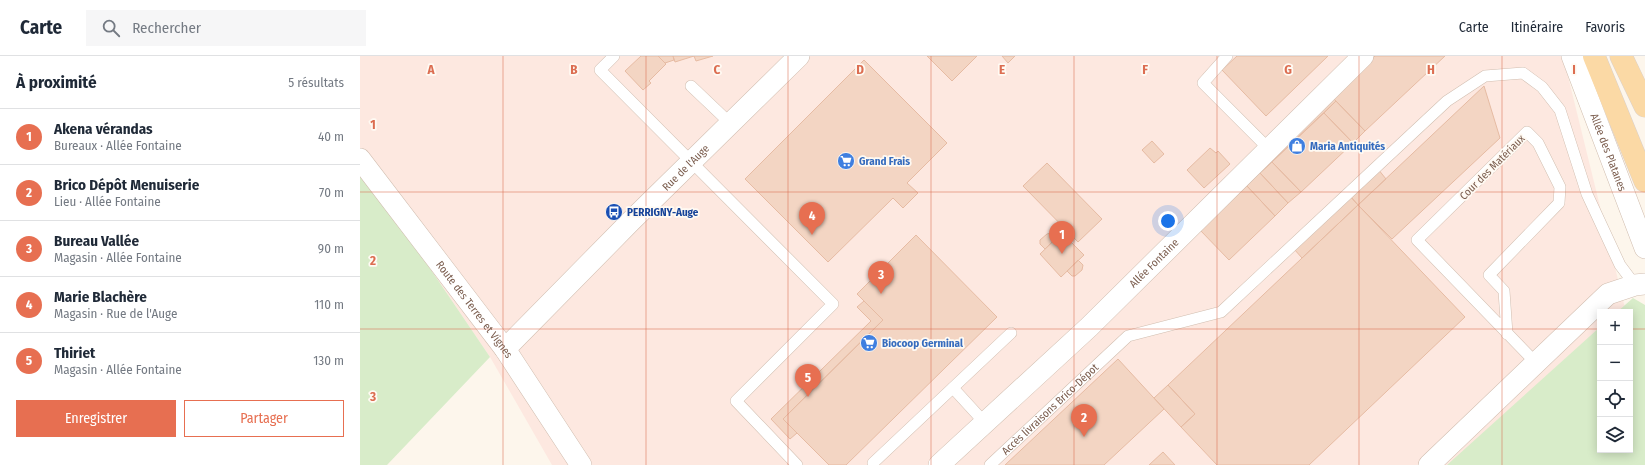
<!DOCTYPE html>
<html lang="fr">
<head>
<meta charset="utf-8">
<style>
  body { margin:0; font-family:"Fira Sans Condensed",sans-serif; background:#f6f6f7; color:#1f2937 }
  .controls { position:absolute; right:12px; bottom:12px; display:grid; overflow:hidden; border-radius:0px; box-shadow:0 2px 10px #0003 }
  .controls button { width:36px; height:36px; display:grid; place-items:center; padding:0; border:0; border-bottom:1px solid #e0e1e3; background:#fff; color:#1f2937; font:20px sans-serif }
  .you { position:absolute; left:808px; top:165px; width:14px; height:14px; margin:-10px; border:3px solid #fff; border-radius:50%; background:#1a73e8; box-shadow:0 0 0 6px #1a73e833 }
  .badge { display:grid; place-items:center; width:26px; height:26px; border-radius:50%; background:#e76f51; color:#fff; font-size:13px; font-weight:700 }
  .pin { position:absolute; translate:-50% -33px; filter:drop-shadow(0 1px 2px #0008) }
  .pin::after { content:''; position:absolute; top:21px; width:14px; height:12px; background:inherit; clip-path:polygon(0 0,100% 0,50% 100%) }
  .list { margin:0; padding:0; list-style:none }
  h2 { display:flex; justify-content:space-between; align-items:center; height:52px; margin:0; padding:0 16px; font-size:17px }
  h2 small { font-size:13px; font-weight:400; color:#747a83 }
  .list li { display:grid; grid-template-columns:26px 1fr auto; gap:12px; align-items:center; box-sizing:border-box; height:56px; padding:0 16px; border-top:1px solid #e0e1e3 }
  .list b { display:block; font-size:15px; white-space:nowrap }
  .list p { margin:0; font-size:13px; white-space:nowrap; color:#747a83 }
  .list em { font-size:13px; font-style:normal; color:#747a83 }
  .actions { display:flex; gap:8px; padding:12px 16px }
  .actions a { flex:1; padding:9px 0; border:1px solid #e76f51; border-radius:0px; text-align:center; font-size:14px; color:#e76f51 }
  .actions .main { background:#e76f51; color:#fff }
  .icon { flex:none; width:22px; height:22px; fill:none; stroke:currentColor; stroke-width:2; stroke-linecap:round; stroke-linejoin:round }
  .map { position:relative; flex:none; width:1285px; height:409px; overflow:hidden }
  header { display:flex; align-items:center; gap:24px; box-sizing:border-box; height:56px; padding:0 20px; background:#fff; border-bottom:1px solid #e0e1e3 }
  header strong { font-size:19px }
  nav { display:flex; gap:22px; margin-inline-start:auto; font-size:14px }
  .search { width:280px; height:36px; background:#f6f6f7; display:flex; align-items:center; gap:10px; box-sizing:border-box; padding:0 14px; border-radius:0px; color:#747a83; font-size:15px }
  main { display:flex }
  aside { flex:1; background:#fff }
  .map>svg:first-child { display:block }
</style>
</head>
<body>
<header>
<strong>Carte</strong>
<div class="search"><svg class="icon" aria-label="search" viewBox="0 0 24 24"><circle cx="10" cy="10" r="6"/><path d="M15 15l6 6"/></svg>Rechercher</div>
<nav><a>Carte</a><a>Itinéraire</a><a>Favoris</a></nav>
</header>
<main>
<aside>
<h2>À proximité<small>5 résultats</small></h2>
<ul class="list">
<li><span class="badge">1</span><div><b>Akena vérandas</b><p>Bureaux · Allée Fontaine</p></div><em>40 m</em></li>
<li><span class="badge">2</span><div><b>Brico Dépôt Menuiserie</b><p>Lieu · Allée Fontaine</p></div><em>70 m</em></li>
<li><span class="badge">3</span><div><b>Bureau Vallée</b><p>Magasin · Allée Fontaine</p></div><em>90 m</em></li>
<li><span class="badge">4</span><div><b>Marie Blachère</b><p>Magasin · Rue de l'Auge</p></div><em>110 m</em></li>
<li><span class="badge">5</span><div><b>Thiriet</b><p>Magasin · Allée Fontaine</p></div><em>130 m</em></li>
</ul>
<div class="actions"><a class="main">Enregistrer</a><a>Partager</a></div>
</aside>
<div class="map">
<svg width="1285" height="409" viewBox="0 0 1285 409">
  <rect width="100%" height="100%" fill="#fdf6ec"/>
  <path fill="#fde8e0" d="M0 0H1203L1266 256H1240V394H1270L1285 409H192L130 301 0 109Z"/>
  <path fill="#d8ecc9" d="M0 109 130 301 27 409H0Z
    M1273 242 1285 249V409H1087L1240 271V394H1270V256H1257Z"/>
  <path fill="#f3d5c3" stroke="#e6bba3" d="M281 0H298L306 8 289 25 291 27 283 34 265 15Z
    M298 0H313L314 4 305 7Z
    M313 0H353L336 5 334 0 315 6Z
    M567 0H617L592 25Z
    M642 0H655L648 7Z
    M877 0H968L906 60 862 14Z
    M1015 0H1085L1005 75 972 41Z
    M504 4 587 87 547 127 558 137 543 152 533 142 468 206 385 123Z
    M1124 30 1140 82 1032 183 998 149Z
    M972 41 976 45 840 174Z
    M976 45 1005 75 993 87 964 57Z
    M964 57 993 87 941 136 912 106Z
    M792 85 804 98 794 107 782 94Z
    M850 92 856 97 858 95 870 108 844 132 827 114Z
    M912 106 941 136 928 147 900 117Z
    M687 107 742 163 718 186 663 130Z
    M1018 113 1026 123 998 149 990 140Z
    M900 117 928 147 915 160 887 130Z
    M887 130 915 160 869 204 840 174Z
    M990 140 998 149 942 202 934 193Z
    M998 149 1105 261 949 409H857L821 371 835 358 808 329Z
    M691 177 696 182 685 193 680 188V184L687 178Z
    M702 177 724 199 701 221 680 198Z
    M556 179 637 261 486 409H469L423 363 523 264 497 238Z
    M718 204 723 209 722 214 715 220H712L707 215Z
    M504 245 523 264 423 363 437 377 430 383 411 363 511 265 497 251Z
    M758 303 804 353 744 409H645Z
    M808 329 835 358 821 371 794 342Z
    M803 396 815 409H789Z"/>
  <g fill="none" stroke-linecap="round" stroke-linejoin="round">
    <g stroke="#d1beb0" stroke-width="12">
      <g id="service">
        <path d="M254 0 240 14 473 248 376 345 437 409"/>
        <path d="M867 0 843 27 909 93"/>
        <path d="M331 30 371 68"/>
        <path d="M1147 278 1144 235 1129 219 1199 147 1200 131 1178 87 1167 76 1057 184 1176 307"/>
        <path d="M593 332 625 367"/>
        <path d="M513 407 651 277"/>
        <path id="s1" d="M630 409 768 280 861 256 1087 45 1125 20 1163 17 1182 31 1200 54 1227 138 1260 209 1275 229"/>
      </g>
    </g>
    <g stroke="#d1beb0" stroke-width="22">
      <g id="minor">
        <path id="s2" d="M1212 0 1285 192"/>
        <path id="s3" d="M0 103 145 293 221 409"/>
        <path id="s4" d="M145 293 270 166 439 0"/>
        <path id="s5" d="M579 409 729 271 1003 0"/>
        <path d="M1069 409 1248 238 1275 229 1285 228"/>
      </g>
    </g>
    <g stroke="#dad1cd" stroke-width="23">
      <path id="primary" d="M1234 0 1285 125
        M1261 0 1285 50"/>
    </g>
    <use href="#service" stroke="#fff" stroke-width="11"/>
    <use href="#minor" stroke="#fff" stroke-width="21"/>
    <use href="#primary" stroke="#fbd9a5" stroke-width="22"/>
  </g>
  <path fill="none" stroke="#dc6d51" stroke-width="1" stroke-opacity="0.55" d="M143 0V409M286 0V409M428 0V409M571 0V409M714 0V409M857 0V409M999 0V409M1142 0V409M0 136H1285M0 273H1240M1270 273H1285"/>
  <defs>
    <g id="shop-disc" transform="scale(0.9)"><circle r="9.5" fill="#3f7fe0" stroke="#fffaf3"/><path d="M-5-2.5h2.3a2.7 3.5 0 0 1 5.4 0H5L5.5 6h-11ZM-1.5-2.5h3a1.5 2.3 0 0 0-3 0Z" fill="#fff"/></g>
    <g id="supermarket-disc" transform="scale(0.9)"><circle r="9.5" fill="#3f7fe0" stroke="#fffaf3"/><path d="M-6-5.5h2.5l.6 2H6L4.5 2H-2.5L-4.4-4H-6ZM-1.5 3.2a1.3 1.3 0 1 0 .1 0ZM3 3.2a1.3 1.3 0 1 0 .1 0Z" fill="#fff"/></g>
    <g id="bus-disc" transform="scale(0.9)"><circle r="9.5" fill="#1a4fb4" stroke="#fffaf3"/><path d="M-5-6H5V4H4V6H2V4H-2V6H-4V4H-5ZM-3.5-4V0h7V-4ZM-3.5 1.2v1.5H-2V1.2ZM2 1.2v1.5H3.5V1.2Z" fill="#fff"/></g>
  </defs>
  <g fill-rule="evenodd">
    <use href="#shop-disc" x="937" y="90"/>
    <use href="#supermarket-disc" x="486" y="105"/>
    <use href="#bus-disc" x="254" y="156"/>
    <use href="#supermarket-disc" x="509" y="287"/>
  </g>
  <g text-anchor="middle" stroke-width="3.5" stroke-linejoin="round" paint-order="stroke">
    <g font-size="11" font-weight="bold" fill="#366cbe" stroke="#fffaf3" text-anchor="start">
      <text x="950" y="94">Maria Antiquités</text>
      <text x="499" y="109">Grand Frais</text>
      <text x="522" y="291">Biocoop Germinal</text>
    </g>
    <g font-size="11" fill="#7a5c4d" stroke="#fffaf3">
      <text dy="4" stroke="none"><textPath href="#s2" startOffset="103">Allée des Platanes</textPath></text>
      <text transform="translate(1132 111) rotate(-45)" y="4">Cour des Matériaux</text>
      <text dy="4" stroke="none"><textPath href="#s4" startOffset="256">Rue de l'Auge</textPath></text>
      <text dy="4" stroke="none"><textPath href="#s5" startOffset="295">Allée Fontaine</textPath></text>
      <text dy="4" stroke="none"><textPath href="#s3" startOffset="189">Route des Terres et Vignes</textPath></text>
      <text dy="4" stroke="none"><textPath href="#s1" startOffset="82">Accès livraisons Brico-Dépot</textPath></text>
    </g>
    <g font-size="11" font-weight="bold" fill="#164399" stroke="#fffaf3" text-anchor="start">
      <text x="267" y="160">PERRIGNY-Auge</text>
    </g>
  </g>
  <g font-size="13" text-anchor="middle" font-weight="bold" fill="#dc6d51" stroke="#fffaf3" stroke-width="3.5" stroke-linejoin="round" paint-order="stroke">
    <text x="71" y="18">A</text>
    <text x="214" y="18">B</text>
    <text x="357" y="18">C</text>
    <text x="500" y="18">D</text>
    <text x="642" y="18">E</text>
    <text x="785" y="18">F</text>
    <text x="928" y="18">G</text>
    <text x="1071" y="18">H</text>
    <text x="1214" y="18">I</text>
    <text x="13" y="73">1</text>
    <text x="13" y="209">2</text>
    <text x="13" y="345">3</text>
  </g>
</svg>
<div class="controls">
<button>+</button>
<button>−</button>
<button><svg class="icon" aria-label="locate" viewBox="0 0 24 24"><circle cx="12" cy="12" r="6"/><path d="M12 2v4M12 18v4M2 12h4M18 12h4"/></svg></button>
<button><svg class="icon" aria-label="layers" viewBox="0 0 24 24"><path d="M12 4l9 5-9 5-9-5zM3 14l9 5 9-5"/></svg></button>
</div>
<div class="you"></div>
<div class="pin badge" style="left:702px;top:198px">1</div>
<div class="pin badge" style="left:724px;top:381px">2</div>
<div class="pin badge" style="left:521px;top:238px">3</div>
<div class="pin badge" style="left:452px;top:179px">4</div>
<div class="pin badge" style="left:448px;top:341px">5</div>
</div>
</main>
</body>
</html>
